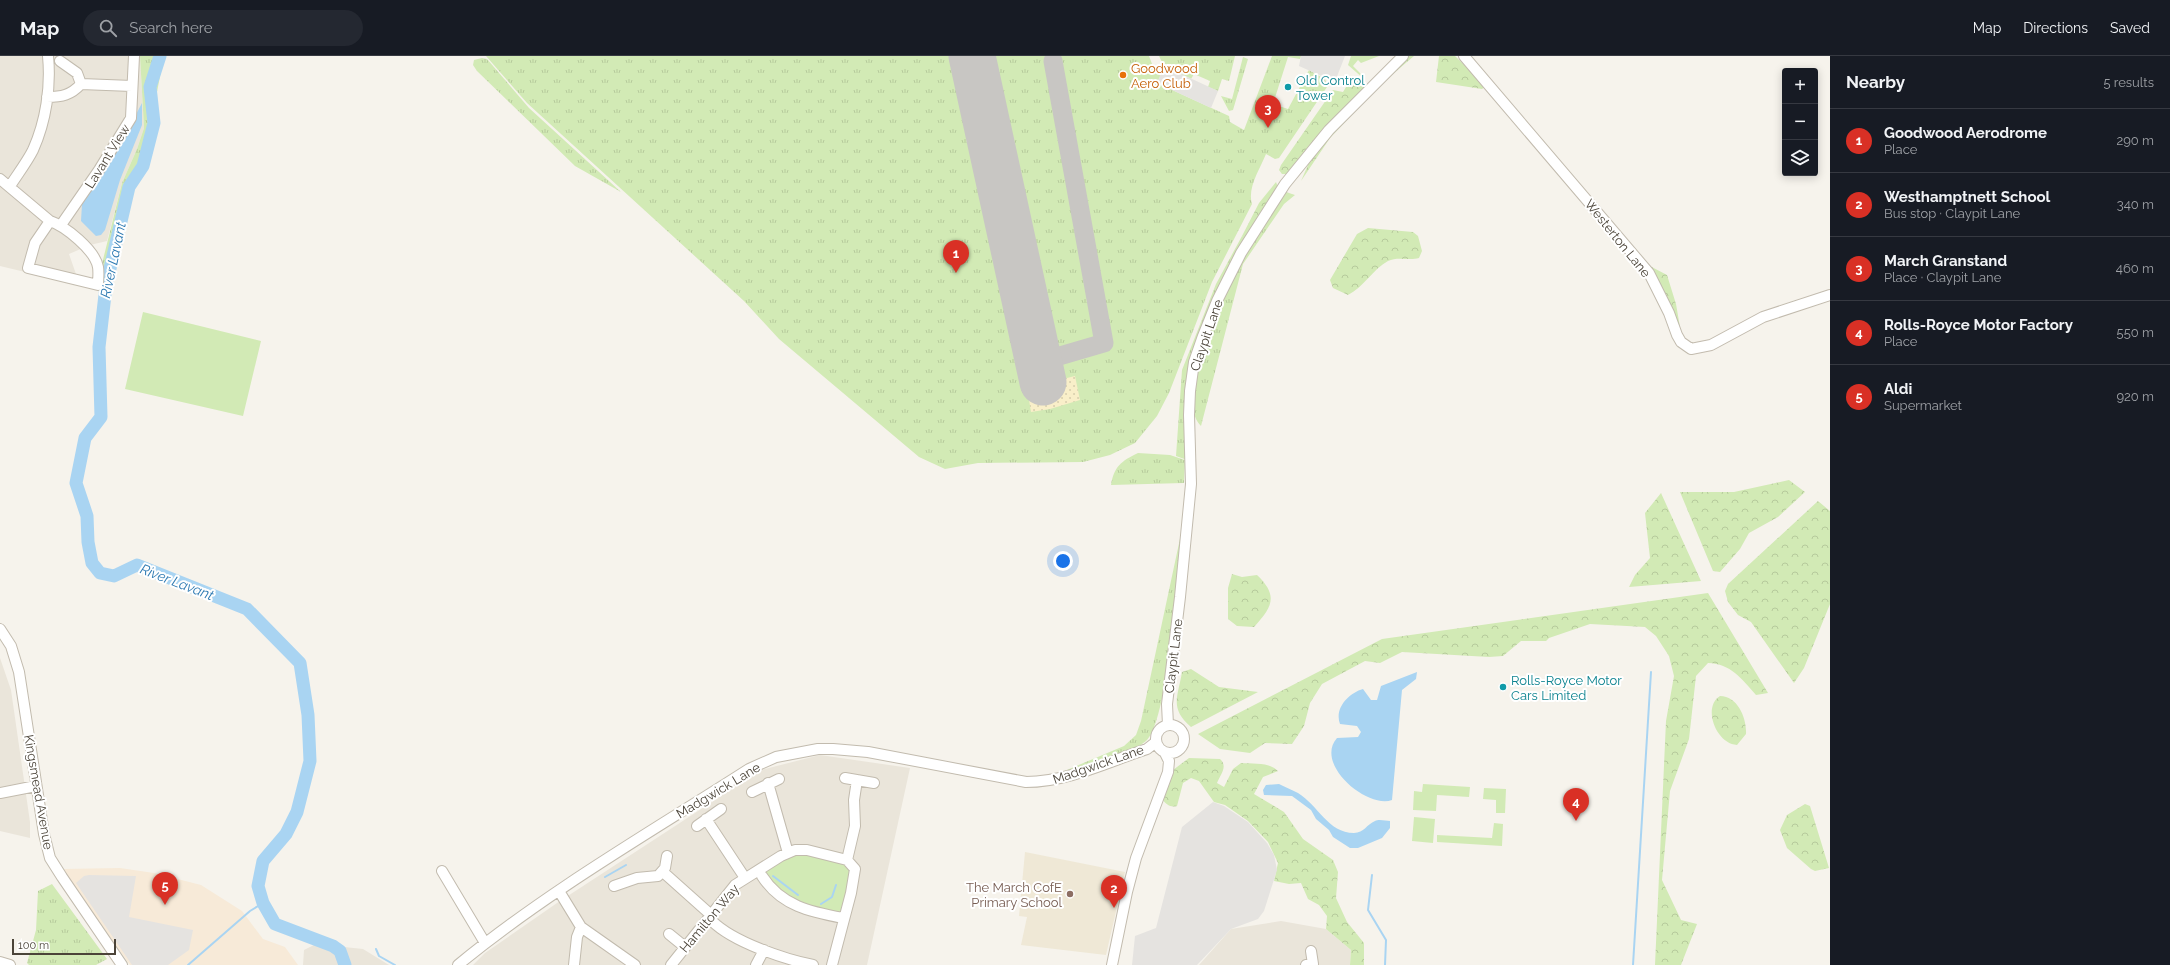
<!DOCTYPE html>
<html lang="en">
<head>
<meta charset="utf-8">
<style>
  body { margin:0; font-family:Raleway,sans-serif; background:#242831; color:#f1f3f6 }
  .controls { position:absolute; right:12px; top:12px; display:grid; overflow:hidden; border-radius:4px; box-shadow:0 2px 10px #0003 }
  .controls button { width:36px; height:36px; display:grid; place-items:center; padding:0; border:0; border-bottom:1px solid #363941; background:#171b24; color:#f1f3f6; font:20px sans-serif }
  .scale { position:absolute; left:12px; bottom:10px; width:104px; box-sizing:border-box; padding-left:4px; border:2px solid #4b4439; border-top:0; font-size:11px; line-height:14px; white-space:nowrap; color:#4b4439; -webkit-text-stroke:3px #fff; paint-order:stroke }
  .you { position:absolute; left:1063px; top:505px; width:14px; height:14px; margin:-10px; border:3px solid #fff; border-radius:50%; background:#1a73e8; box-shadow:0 0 0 6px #1a73e833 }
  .badge { display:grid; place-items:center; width:26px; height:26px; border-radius:50%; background:#d93025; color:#fff; font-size:13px; font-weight:700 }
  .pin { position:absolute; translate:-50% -33px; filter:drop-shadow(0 1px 2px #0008) }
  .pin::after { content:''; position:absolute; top:21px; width:14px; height:12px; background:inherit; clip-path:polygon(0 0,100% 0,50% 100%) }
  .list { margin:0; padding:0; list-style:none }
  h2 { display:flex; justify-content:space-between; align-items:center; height:52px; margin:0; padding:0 16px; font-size:17px }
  h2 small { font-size:13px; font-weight:400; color:#9ea1a6 }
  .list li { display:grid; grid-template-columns:26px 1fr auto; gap:12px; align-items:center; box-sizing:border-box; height:64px; padding:0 16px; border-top:1px solid #363941 }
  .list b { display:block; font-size:15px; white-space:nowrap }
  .list p { margin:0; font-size:13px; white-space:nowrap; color:#9ea1a6 }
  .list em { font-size:13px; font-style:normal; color:#9ea1a6 }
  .icon { flex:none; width:22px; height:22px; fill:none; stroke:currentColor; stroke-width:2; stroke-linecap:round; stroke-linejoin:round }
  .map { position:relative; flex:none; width:1830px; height:909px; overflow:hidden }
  header { display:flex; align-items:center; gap:24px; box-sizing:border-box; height:56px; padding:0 20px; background:#171b24; border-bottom:1px solid #363941 }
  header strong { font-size:19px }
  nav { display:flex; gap:22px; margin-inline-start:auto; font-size:14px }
  .search { width:280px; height:36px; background:#242831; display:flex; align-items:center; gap:10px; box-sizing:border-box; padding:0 14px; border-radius:22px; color:#9ea1a6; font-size:15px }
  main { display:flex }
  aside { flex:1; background:#171b24 }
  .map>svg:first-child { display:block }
</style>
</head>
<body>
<header>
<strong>Map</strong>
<div class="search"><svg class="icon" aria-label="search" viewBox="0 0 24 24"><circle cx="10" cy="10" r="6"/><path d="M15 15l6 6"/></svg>Search here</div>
<nav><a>Map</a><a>Directions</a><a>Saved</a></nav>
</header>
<main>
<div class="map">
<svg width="1830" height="909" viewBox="0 0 1830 909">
  <defs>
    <pattern id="grass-tufts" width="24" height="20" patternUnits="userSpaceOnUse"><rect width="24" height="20" fill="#d2eab5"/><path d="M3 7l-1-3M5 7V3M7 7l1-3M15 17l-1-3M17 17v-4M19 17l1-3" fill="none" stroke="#b6ca9c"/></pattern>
    <pattern id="forest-crowns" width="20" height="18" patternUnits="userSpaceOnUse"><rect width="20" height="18" fill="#d2eab5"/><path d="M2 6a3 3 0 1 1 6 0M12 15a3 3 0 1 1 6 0" fill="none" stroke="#b6ca9c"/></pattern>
    <pattern id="sand-dots" width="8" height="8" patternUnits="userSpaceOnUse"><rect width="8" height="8" fill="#f9efc9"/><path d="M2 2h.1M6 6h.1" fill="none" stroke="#d7cead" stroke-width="1.8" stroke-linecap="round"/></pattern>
  </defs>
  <rect width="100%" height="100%" fill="#f6f3ec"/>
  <path fill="#eae5da" d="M0 0H140L144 72 137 93 122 127 107 185 90 189 69 198 77 221 75 228 0 210Z
    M0 602 11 634 30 766V782L0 775Z
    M820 699 910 712 867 909H473L485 897 557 847 761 714Z
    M1281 865 1326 873 1351 894 1350 909H1199L1231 873Z
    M316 888 363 893 389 909H303L304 894Z"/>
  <path fill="#f7ead8" d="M120 812 154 817 201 829 242 855 263 883 285 891 298 909H130L62 813Z"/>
  <path fill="#efe8d6" d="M1025 796 1125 816 1106 899 1021 889 1027 861 1019 860Z"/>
  <path fill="url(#grass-tufts)" d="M140 0H164L157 36 158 75 148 108 136 126 110 230 98 229 97 228 122 127 137 93 144 72Z
    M486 0H1149L1154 13 1161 19 1157 27 1229 60 1230 66 1244 74 1272 0H1301L1300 3 1288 1 1273 48 1288 53 1309 14 1325 23 1327 31 1279 102 1275 103 1266 98C1260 113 1247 132 1252 148L1212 226 1169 337 1157 360 1135 387 1110 399 1083 406 978 407 945 413 919 401 779 283 744 245 527 47Z
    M1159 0H1235L1229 25 1222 23 1218 35 1208 31 1210 25 1194 18 1191 23 1164 10Z
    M1243 1 1248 3 1233 54 1229 55 1221 40 1232 43Z
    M482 2 487 3 529 52 621 136 575 110 477 15 473 9 474 4Z
    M1286 136 1295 139 1284 148 1243 208 1201 370C1191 360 1194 349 1195 336 1200 264 1247 195 1286 136Z
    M1242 180 1246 182 1201 274 1187 404 1176 400 1182 314 1216 228Z
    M1138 397 1170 399 1185 404 1184 427 1111 429C1114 411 1121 405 1138 397Z
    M1181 478 1182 492C1178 526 1167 667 1146 685 1126 701 1088 709 1064 718L1062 716 1124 690 1136 679 1141 665Z
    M52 828 107 903 96 909H29L27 907 36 874 38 835Z"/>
  <path fill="url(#forest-crowns)" d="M1407 0H1414L1380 29 1330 82 1301 125 1308 109 1306 106 1326 83Z
    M1439 0H1455L1486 30 1482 33 1436 26Z
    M1352 21 1362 23 1366 28V31L1287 118H1282L1279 114 1281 109 1333 34 1343 36Z
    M1276 126 1278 131 1246 182H1244L1242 180 1259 147Z
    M1368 172 1413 176 1418 180 1422 195 1419 202C1409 205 1398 200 1388 205 1373 213 1364 231 1348 239L1333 232 1330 224 1357 178Z
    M1646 208 1667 219 1676 248 1680 271Z
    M1789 424 1805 436 1778 461 1749 477 1740 493 1720 516 1713 515 1680 436H1734Z
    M1661 437 1701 525 1629 531 1635 519 1650 502 1645 457Z
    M1818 445 1830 455V548L1804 612 1794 627 1751 566 1738 559 1728 546 1725 535 1728 528Z
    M1232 518 1242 521 1257 519C1279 540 1272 551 1254 571L1237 570 1228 563V532Z
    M1708 537 1768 637 1756 639C1741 622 1731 608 1708 607L1696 620 1689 683 1670 735 1662 824 1681 864 1697 868 1681 909H1655L1666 665 1674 620 1669 600 1656 580 1645 571 1590 568 1549 582 1546 585H1521L1503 600 1489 601 1402 596 1380 607 1365 605 1322 628 1310 647 1304 670 1292 688 1265 687 1250 697 1220 693 1198 678 1382 583Z
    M1191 613 1219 631 1258 636 1191 671C1169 652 1178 641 1182 616Z
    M1720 640C1738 640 1747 663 1746 678L1737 689C1716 688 1702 651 1720 640Z
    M1189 702 1220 703C1228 710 1221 718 1217 727L1224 731 1233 713 1241 707C1254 708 1269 706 1278 715L1263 721 1254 738 1284 756 1303 783 1333 804 1338 816 1336 842 1347 866 1364 887V909H1350L1351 894 1326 873 1327 860 1319 849 1308 843 1301 827 1289 828 1274 825 1278 807 1268 786 1248 765 1225 749 1214 746 1199 725 1191 722 1183 727 1177 750C1170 752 1166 748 1162 743L1173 714Z
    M1805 748 1810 750 1829 812 1815 815 1811 813 1787 792 1780 774 1787 759Z"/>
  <path fill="url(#sand-dots)" d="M1075 320 1080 344 1050 353 1031 356 1027 332Z"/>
  <path fill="#d2eab5" d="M1351 0H1379L1361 7 1358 4 1353 10 1365 22 1364 23 1348 9Z
    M143 256 261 285 243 360 125 333Z
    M1423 728 1470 731 1469 741 1437 739 1436 755 1413 754 1414 735 1422 736Z
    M1484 732 1506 733 1505 757H1496V744L1483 743Z
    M1414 761 1435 763 1433 787 1412 785Z
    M1494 767 1503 768 1502 790 1437 786V779L1492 782Z
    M799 798 813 799 848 810 851 818 840 857C804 849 788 847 764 816L789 800Z"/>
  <path fill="#e5e3e0" d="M1301 0H1345L1336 23 1326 22 1299 10Z
    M1164 10 1218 35 1211 52 1157 27Z
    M1213 746 1224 750 1248 766 1267 787 1274 799 1277 814 1264 855 1258 863 1231 873 1197 909H1132L1135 880 1156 872 1182 771Z
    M89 819 136 820 129 861 193 874 189 894 168 909H132L76 827 84 820Z"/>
  <path fill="#a9d4f2" d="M142 47V69L120 124 105 174 101 179 96 180 81 165 82 148 112 104Z
    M1417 616 1416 623 1402 634 1392 744C1367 753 1314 708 1337 682L1358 681 1361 676 1357 670 1340 668C1334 652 1349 637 1363 633L1371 644H1377L1381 630Z
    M1279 728C1285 731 1292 734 1298 737 1318 749 1328 777 1354 777 1364 777 1367 768 1375 765 1379 763 1386 765 1390 765V772L1382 782 1358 792H1350L1333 781 1329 774 1316 763 1311 754 1292 740 1264 739 1263 734 1266 729Z"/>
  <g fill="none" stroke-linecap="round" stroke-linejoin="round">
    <path stroke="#a9d4f2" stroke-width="2" d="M1372 819 1368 854 1386 884 1385 909
      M773 820 798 839
      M605 821 626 809
      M821 848 832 841 836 829
      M376 893 379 900 395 909
      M188 909 250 855 263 847
      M1633 909 1651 616"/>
    <path stroke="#a9d4f2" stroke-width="13" d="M160 0 150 31 154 67 143 110 129 131 106 230 99 291 101 361 85 382 76 427 87 460 88 486 92 507 100 517 114 520 137 509 247 553 300 607 308 659 310 705 297 756 286 778 263 805 258 830 263 847 275 868 333 890 340 895 345 909"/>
    <path stroke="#c8c6c3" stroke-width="19" d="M1039 306 1104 287 1053 5"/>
    <path stroke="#c8c6c3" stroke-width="47" d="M972 0 1043 326"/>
    <g stroke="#c2bbae" stroke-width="12">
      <path id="minor" d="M1464 0 1649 217 1669 257 1677 279 1681 286 1691 293 1711 289 1763 261 1830 239
        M60 5 77 17 81 28
        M81 28 132 30
        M47 41C62 41 71 39 81 28
        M0 123 50 165 35 187 28 212 98 229C98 223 99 217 98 211 95 194 65 170 50 165
        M10 130C17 119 27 106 33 94 46 65 51 31 48 0
        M61 169 99 114 131 62 134 0
        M0 573 11 590 19 616 44 778 50 802 62 821 122 909
        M1168 669 1167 648 1180 541 1191 428 1189 359 1190 335 1194 306 1203 280 1217 245 1241 197 1285 128 1329 74 1403 0
        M1156 683a14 14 0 1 1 28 0a14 14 0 1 1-28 0Z
        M845 722 874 727
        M768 727 788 797
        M752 736 779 723
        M0 737 36 730
        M706 763 745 822
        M697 770 721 753
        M847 804 855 770 854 744 857 724
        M442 815 485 887
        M663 816 710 858 712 865C733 886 784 903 813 909
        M762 820C781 850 811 856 843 862
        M614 830 637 822 658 820 665 812 667 800
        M559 835 581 871 635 909
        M669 878 685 891
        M0 906 10 909
        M458 909C548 835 651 776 749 713L776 701 818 693H833L868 696 1026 726C1068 726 1107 706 1147 693L1156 686
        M574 909 577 881 581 871
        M671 909 735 829 781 800 795 794H807L847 804 855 813 851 837 832 909
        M756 909 764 894
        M1112 909 1127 836 1136 802 1168 716 1169 705 1165 697
        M1306 909 1313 908 1311 895"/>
    </g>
    <use href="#minor" stroke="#fff" stroke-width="10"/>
  </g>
  <circle fill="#e8710a" stroke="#fff" stroke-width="1.5" cx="1123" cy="19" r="4"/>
  <g fill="#0f9aa8" stroke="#fff" stroke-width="1.5">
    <circle cx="1288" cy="31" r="4"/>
    <circle cx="1503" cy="631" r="4"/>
  </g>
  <circle fill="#8d6e63" stroke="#fff" stroke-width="1.5" cx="1070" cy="838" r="4"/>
  <g text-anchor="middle" stroke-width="4" stroke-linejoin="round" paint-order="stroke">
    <g font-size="13" fill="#c56008" stroke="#fff" text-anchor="start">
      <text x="1131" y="17">Goodwood<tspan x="1131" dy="15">Aero Club</tspan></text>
    </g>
    <g font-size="13" fill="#0d838f" stroke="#fff" text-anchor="start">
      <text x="1296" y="29">Old Control<tspan x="1296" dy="15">Tower</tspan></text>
      <text x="1511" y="629">Rolls-Royce Motor<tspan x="1511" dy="15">Cars Limited</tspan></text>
    </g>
    <g font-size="13" fill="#4b4439" stroke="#fff">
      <text transform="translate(107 100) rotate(-58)" y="5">Lavant View</text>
      <text transform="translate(1618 182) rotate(51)" y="5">Westerton Lane</text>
      <text transform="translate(1206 279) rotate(-71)" y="5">Claypit Lane</text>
      <text transform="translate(1173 600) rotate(-83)" y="5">Claypit Lane</text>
      <text transform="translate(1098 708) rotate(-19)" y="5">Madgwick Lane</text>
      <text transform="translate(718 734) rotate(-31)" y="5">Madgwick Lane</text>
      <text transform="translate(39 736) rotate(80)" y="5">Kingsmead Avenue</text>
      <text transform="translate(709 862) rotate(-50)" y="5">Hamilton Way</text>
    </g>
    <g font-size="13" fill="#785e54" stroke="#fff" text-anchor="end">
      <text x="1062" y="836">The March CofE<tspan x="1062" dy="15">Primary School</tspan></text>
    </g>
    <g font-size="14" font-style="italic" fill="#2e7ab2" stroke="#fff">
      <text transform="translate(113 204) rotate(-78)" y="5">River Lavant</text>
      <text transform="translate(177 526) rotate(21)" y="5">River Lavant</text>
    </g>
  </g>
</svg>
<div class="controls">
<button>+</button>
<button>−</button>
<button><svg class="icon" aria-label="layers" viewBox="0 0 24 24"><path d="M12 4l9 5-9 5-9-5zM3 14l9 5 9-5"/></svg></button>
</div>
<div class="scale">100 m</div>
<div class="you"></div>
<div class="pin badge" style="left:956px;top:217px">1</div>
<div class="pin badge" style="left:1114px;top:852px">2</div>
<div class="pin badge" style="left:1268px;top:72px">3</div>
<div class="pin badge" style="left:1576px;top:765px">4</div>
<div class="pin badge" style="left:165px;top:849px">5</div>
</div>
<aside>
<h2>Nearby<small>5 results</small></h2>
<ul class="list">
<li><span class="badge">1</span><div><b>Goodwood Aerodrome</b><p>Place</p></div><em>290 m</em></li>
<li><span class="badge">2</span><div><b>Westhamptnett School</b><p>Bus stop · Claypit Lane</p></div><em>340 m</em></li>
<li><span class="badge">3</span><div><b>March Granstand</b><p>Place · Claypit Lane</p></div><em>460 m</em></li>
<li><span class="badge">4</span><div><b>Rolls-Royce Motor Factory</b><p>Place</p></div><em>550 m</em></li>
<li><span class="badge">5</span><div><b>Aldi</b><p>Supermarket</p></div><em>920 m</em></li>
</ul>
</aside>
</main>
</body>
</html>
